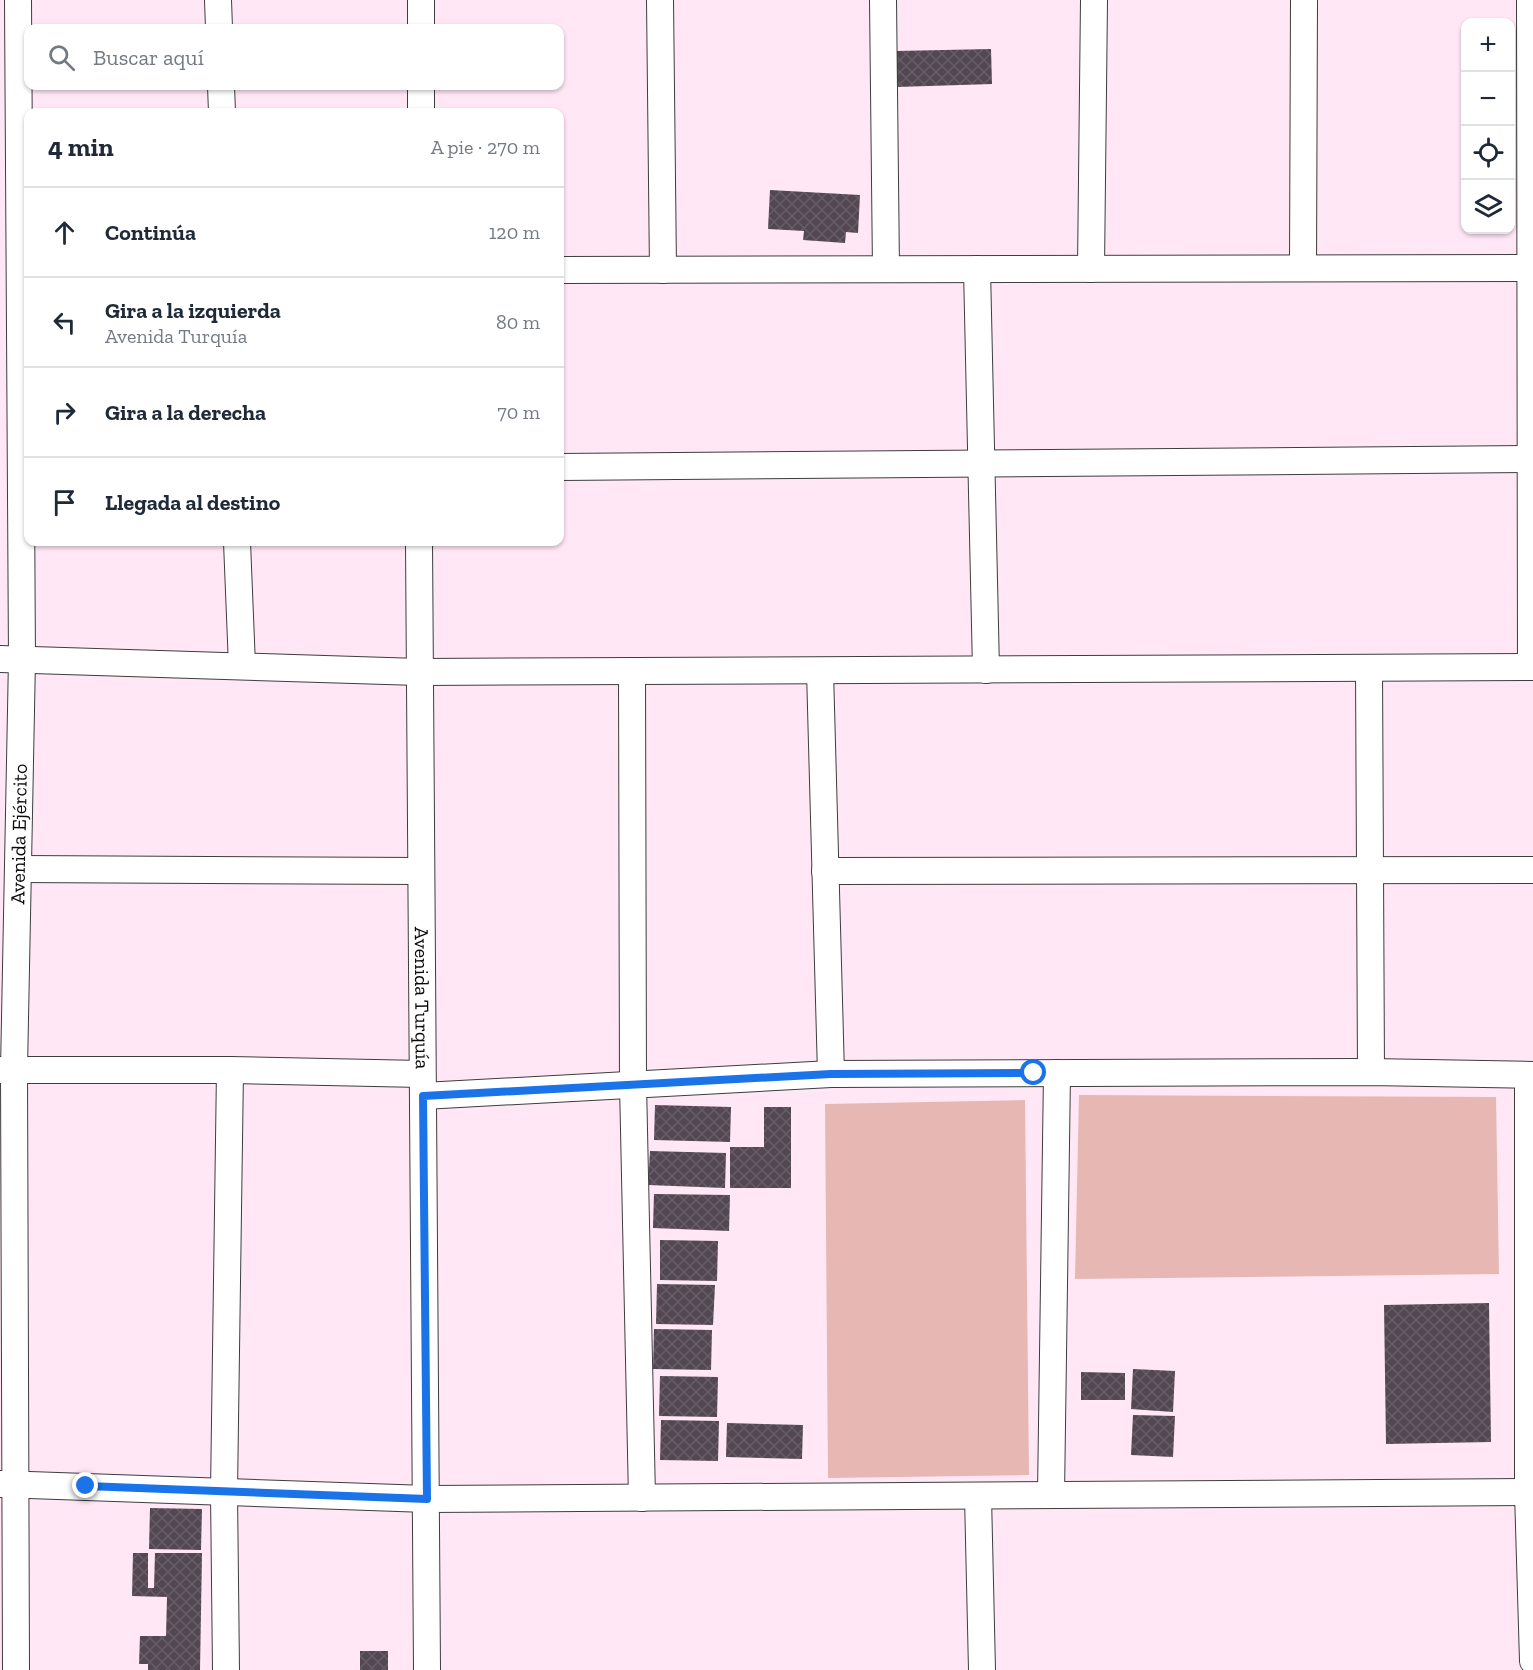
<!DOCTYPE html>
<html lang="es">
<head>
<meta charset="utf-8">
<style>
  body { margin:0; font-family:"Zilla Slab",serif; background:#f6f6f7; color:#1f2937 }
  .controls { position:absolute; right:18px; top:18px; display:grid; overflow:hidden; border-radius:12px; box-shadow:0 2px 4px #0004 }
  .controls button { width:54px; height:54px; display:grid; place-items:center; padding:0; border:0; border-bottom:2px solid #e0e1e3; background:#fff; color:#1f2937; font:30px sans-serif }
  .stop { position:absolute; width:18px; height:18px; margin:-14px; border:4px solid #1a73e8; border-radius:50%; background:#fff }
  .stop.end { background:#1a73e8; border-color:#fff; box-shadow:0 2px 6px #0008 }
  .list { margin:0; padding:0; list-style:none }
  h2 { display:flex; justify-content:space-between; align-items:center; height:78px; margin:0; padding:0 24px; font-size:26px }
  h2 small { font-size:20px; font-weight:400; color:#747a83 }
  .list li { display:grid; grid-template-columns:39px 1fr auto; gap:18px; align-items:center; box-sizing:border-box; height:90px; padding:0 24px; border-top:2px solid #e0e1e3 }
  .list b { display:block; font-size:22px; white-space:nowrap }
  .list p { margin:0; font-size:20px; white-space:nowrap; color:#747a83 }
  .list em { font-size:20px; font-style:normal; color:#747a83 }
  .icon { flex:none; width:33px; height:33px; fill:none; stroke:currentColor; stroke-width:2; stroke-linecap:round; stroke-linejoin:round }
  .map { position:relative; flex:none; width:1533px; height:1670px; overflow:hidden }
  .search { position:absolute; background:#fff; box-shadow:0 2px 4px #0004; left:24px; top:24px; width:540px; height:66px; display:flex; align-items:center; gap:15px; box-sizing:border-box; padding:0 21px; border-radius:12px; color:#747a83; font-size:22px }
  .panel { position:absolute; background:#fff; box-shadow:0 2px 4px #0004; left:24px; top:108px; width:540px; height:438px; border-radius:12px }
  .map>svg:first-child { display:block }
</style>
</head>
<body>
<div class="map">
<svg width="1533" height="1670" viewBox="0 0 1533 1670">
  <defs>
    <pattern id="building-cross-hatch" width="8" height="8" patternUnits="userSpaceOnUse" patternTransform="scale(1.5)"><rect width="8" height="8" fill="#524752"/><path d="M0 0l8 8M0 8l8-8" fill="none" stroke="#665d66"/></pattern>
  </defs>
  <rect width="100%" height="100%" fill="#ffe7f5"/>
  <path fill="#e7b7b3" d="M1079 1095 1496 1097 1499 1274 1075 1279Z
    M1025 1100 1029 1475 828 1478 825 1104Z"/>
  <path fill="url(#building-cross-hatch)" d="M991 49 992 84 897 87V51Z
    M770 190 860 195 858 233 846 232 845 243 803 240 804 231 768 229Z
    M655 1105 731 1107 730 1142 654 1140Z
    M764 1107H791V1188H730V1147H764Z
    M650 1151 726 1153 725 1188 648 1185Z
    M654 1194 730 1195 729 1231 653 1228Z
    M660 1240 718 1241 717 1281 660 1280Z
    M657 1284 715 1285 713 1325 656 1324Z
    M1489 1303 1491 1442 1386 1444 1384 1305Z
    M654 1329 712 1330 711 1370 653 1369Z
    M1133 1369 1175 1371 1173 1412 1131 1409Z
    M1081 1372 1125 1373V1400H1081Z
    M660 1376 718 1377 717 1417 659 1416Z
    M1133 1415 1175 1416 1173 1457 1131 1455Z
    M661 1420 719 1421 718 1461 660 1460Z
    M727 1423 803 1425 802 1459 726 1457Z
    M150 1508 202 1509 201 1550 149 1549Z
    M133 1553H148V1588H154L155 1553H202L200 1670H148V1664H139L140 1636H166L167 1597 132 1596Z
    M360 1651H388V1670H360Z"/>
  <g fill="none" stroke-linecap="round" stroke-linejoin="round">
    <g stroke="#3d3d3d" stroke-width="28">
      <g id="street">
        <path d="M218 0 219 28"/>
        <path d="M660 0 663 270"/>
        <path d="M883 0 886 269"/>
        <path d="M1530 0 1531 667"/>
        <path d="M421 28V0"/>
        <path d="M221 86 222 112"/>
        <path d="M421 112V86"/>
        <path d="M1303 268 1304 0"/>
        <path d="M977 269 986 670"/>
        <path d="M1091 269 1094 0"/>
        <path d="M560 270 1533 268"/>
        <path d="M560 467 1533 459"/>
        <path d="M237 542 242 666"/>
        <path id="s1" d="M419 542 427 1670"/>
        <path d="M0 659 419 672 1533 667"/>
        <path d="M1369 668 1371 1072"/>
        <path d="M632 671 633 1084 642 1498"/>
        <path d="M820 671 831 1074"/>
        <path d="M18 869 420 871"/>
        <path d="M825 871 1533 870"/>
        <path d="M0 1070H230L422 1074"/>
        <path d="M1528 1075V1492L1533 1661"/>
        <path d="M423 1096 831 1074 1371 1072 1533 1075"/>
        <path d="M1 1484 427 1499 1533 1492"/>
        <path d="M1051 1495 1057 1073"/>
        <path d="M978 1496 982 1670"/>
        <path id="s2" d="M16 1670 14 1070 22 659 18 0"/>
        <path d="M226 1670 224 1492 230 1070"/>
      </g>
    </g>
    <use href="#street" stroke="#fff" stroke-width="26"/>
  </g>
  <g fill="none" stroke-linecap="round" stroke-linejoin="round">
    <path stroke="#1a73e8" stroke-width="8" d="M86 1486 427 1499 423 1096 831 1074 1034 1073"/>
  </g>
  <g text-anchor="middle" stroke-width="6" stroke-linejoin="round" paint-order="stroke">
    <g font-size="20" fill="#0a0a0a" stroke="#fff">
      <text dy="7" stroke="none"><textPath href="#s2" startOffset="836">Avenida Ejército</textPath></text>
      <text dy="7" stroke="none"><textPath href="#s1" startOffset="456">Avenida Turquía</textPath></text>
    </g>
  </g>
</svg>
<div class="controls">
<button>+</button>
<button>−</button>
<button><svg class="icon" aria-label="locate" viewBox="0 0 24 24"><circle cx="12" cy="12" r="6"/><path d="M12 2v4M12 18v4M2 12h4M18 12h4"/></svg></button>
<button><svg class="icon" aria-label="layers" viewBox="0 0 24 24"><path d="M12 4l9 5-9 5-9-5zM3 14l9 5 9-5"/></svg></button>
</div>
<div class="stop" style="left:1034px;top:1073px"></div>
<div class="stop end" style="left:86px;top:1486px"></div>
<div class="search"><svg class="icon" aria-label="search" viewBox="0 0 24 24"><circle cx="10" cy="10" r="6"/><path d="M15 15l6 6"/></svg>Buscar aquí</div>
<section class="panel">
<h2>4 min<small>A pie · 270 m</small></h2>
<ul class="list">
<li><svg class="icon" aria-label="ahead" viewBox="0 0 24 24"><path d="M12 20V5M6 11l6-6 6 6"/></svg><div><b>Continúa</b></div><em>120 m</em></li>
<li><svg class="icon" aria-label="left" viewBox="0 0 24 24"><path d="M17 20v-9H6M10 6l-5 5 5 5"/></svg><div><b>Gira a la izquierda</b><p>Avenida Turquía</p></div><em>80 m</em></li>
<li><svg class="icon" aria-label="right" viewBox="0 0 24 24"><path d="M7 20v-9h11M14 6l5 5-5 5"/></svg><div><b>Gira a la derecha</b></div><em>70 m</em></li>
<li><svg class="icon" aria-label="arrive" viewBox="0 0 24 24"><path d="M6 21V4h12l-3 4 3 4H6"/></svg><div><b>Llegada al destino</b></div></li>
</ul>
</section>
</div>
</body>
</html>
